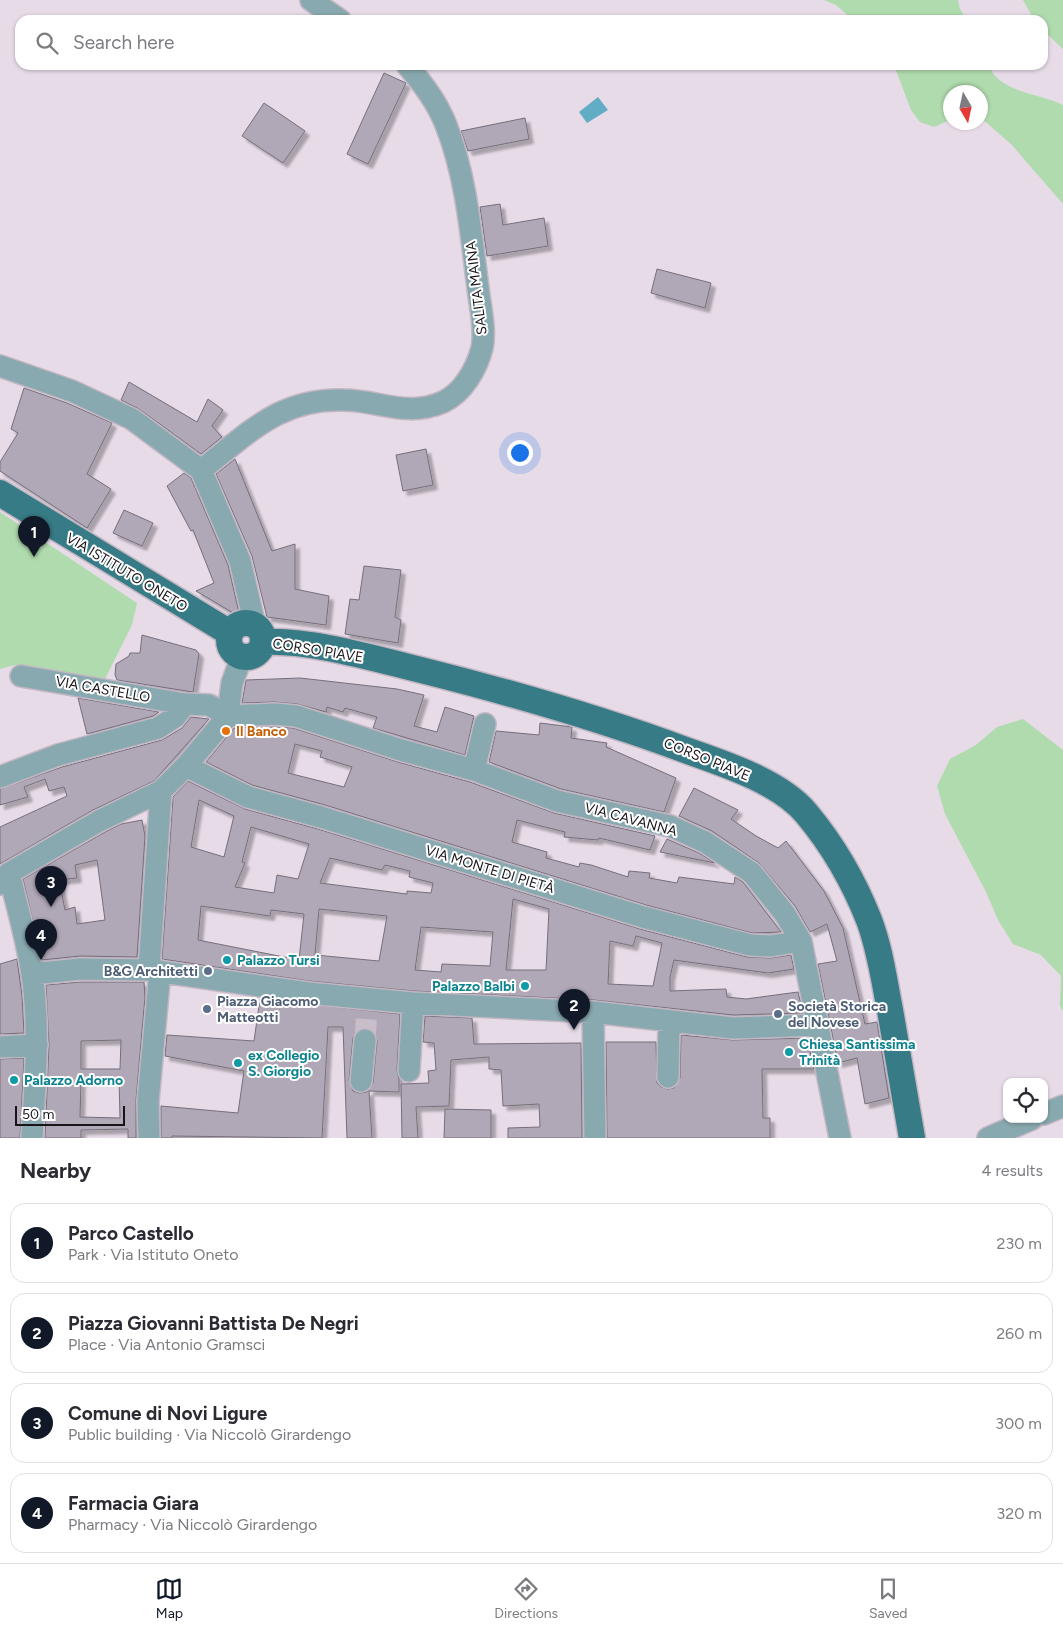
<!DOCTYPE html>
<html lang="en">
<head>
<meta charset="utf-8">
<style>
  body { margin:0; font-family:Figtree,sans-serif; background:#f7f7f7; color:#2b2b33 }
  .controls { position:absolute; right:15px; bottom:15px; display:grid; overflow:hidden; border-radius:10px; box-shadow:0 1px 4px #0004 }
  .controls button { width:45px; height:45px; display:grid; place-items:center; padding:0; border:0; border-bottom:1px solid #e1e1e2; background:#fff; color:#2b2b33; font:25px sans-serif }
  .compass { position:absolute; left:943px; top:85px; width:45px; height:45px; border-radius:50%; background:#fff; box-shadow:0 1px 4px #0004; rotate:171deg }
  .scale { position:absolute; left:15px; bottom:12px; width:110px; box-sizing:border-box; padding-left:5px; border:2px solid #181419; border-top:0; font-size:14px; line-height:18px; white-space:nowrap; color:#181419; -webkit-text-stroke:4px #fff; paint-order:stroke }
  .you { position:absolute; left:519px; top:452px; width:18px; height:18px; margin:-12px; border:4px solid #fff; border-radius:50%; background:#1a73e8; box-shadow:0 0 0 8px #1a73e833 }
  .badge { display:grid; place-items:center; width:32px; height:32px; border-radius:50%; background:#111827; color:#fff; font-size:16px; font-weight:700 }
  .pin { position:absolute; translate:-50% -41px; filter:drop-shadow(0 1px 2px #0008) }
  .pin::after { content:''; position:absolute; top:26px; width:18px; height:15px; background:inherit; clip-path:polygon(0 0,100% 0,50% 100%) }
  .list { margin:0; padding:0; list-style:none }
  h2 { display:flex; justify-content:space-between; align-items:center; height:65px; margin:0; padding:0 20px; font-size:21px }
  h2 small { font-size:16px; font-weight:400; color:#7c7c81 }
  .list li { display:grid; grid-template-columns:32px 1fr auto; gap:15px; align-items:center; box-sizing:border-box; height:80px; margin:0 10px 10px; padding:0 10px; border:1px solid #e1e1e2; border-radius:15px }
  .list b { display:block; font-size:19px; white-space:nowrap }
  .list p { margin:0; font-size:16px; white-space:nowrap; color:#7c7c81 }
  .list em { font-size:16px; font-style:normal; color:#7c7c81 }
  .icon { flex:none; width:28px; height:28px; fill:none; stroke:currentColor; stroke-width:2; stroke-linecap:round; stroke-linejoin:round }
  .map { position:relative; flex:none; width:1063px; height:1138px; overflow:hidden }
  .search { position:absolute; background:#fff; box-shadow:0 1px 4px #0004; left:15px; right:15px; top:15px; height:55px; display:flex; align-items:center; gap:12px; box-sizing:border-box; padding:0 18px; border-radius:15px; color:#7c7c81; font-size:19px }
  .sheet { height:425px; background:#fff }
  nav { display:flex; justify-content:space-around; align-items:center; box-sizing:border-box; height:70px; border-top:1px solid #e1e1e2; background:#fff; font-size:14px; color:#7c7c81 }
  nav a { display:grid; justify-items:center; gap:2px }
  nav .on { color:#111827 }
  .map>svg:first-child { display:block }
</style>
</head>
<body>
<div class="map">
<svg width="1063" height="1138" viewBox="0 0 1063 1138">
  <defs>
    <filter id="shadow"><feDropShadow dx="4.5" dy="4.5" stdDeviation="1" flood-color="#0004"/></filter>
  </defs>
  <rect width="100%" height="100%" fill="#e7dbe8"/>
  <path fill="#b0dbae" d="M824 0H958L960 9 967 20H853L836 5Z
    M1023 0H1063V49L1043 30V20H1034Z
    M894 65H989C998 93 1041 93 1063 105V204L1012 145 981 118 980 92H950V120L934 127 920 122 911 110Z
    M0 512 137 603 132 625 105 679 15 665 0 669Z
    M1023 719 1063 750V1011L1060 1006 1061 976 1041 955 1013 944 998 920 986 892 945 814 937 786 950 759 976 745 997 727Z"/>
  <path fill="#61adc5" d="M598 97 608 110 587 123 579 112Z"/>
  <path fill="#b1a8b7" stroke="#766e7b" fill-rule="evenodd" filter="url(#shadow)" d="M384 73 406 83 368 164 347 154Z
    M264 103 305 131 283 163 242 136Z
    M525 118 529 139 468 151 461 131Z
    M500 204 503 225 544 218 548 246 487 256 480 207Z
    M657 269 711 283 705 308 651 293Z
    M129 382 197 422 208 399 223 410 212 426 222 437 201 454 139 409 121 400Z
    M24 388 67 403 112 423 87 474 111 489 87 528 0 471V462L18 433 11 429Z
    M426 449 433 485 403 491 396 455Z
    M235 459 272 551 295 544V589L329 596 326 625 267 617 252 556 216 474Z
    M184 473 191 478 228 565 240 617 196 591 214 583 193 530 191 531 167 486Z
    M124 510 153 523 142 546 113 533Z
    M364 566 401 570 395 617 401 620 398 643 345 634 350 599 359 600Z
    M142 635 196 650 199 654 193 692 117 680 115 675 116 664 129 656 130 653H140Z
    M300 678 397 689 424 695 414 726 437 732 445 707 474 716 465 755 373 728 377 717 345 708 343 712 327 707 326 712 297 704 275 702 242 703 246 680Z
    M78 698 159 712 153 716 87 734Z
    M191 717 209 719 154 781 93 810 0 864V827L67 796 64 787 49 791 45 779 24 787 28 797 0 805V789L62 767 162 740 182 728Z
    M540 723 572 727 571 738 607 743 606 747 676 778 664 812 561 789 489 762 496 731 539 735Z
    M275 727 293 728 398 762 470 782 554 813 655 836 650 850 599 838 598 840 564 837 565 832 517 820 512 842 547 852 546 858 579 867 580 863 591 865 628 877 629 871 650 873 649 878 677 883 679 877 734 884 735 877 743 882 781 932 752 933 646 905 325 805 252 785 206 762 234 728ZM295 744 322 751 320 757 352 767 344 787 288 773Z
    M188 781 245 809 318 829 640 929 747 957 770 958 791 955 794 969 768 973 674 960 670 977V991L726 989 727 997 746 999 798 992 803 1013 733 1015 594 1000 414 991 309 981 162 959 173 797ZM199 800 234 816 224 857 191 847ZM251 827 309 844 298 879 277 875 274 893 235 887 245 863 242 862ZM330 858 382 870 385 865 410 871 409 877 433 883 431 893 407 891V894L320 883ZM513 899 549 909 546 970H506ZM201 906 270 916 271 910 304 914 299 960 198 940ZM319 909 387 916 379 961 315 955ZM421 927 493 932 490 966 442 964 441 972 415 970ZM636 936 662 943 653 986 608 984 610 941 633 946Z
    M694 788 738 810 731 819 756 836 778 848 786 841 824 891 843 928 865 1024 877 1022 889 1098 865 1104 857 1058 838 1063 818 964 837 961 827 924 810 932 795 906 759 863 712 831 679 816Z
    M142 820 145 836 137 957 80 956 42 960 23 879 105 832 121 824ZM97 860 105 920 77 924 75 907 65 910 59 880 77 878 75 865Z
    M667 839 699 853 715 863 660 852Z
    M17 959 22 996 24 1033 0 1034V964Z
    M81 982H144L145 997 136 1100V1138H128V1129L81 1130V1138H45L49 1045 46 985ZM121 1040 120 1069H81V1041ZM119 1079 120 1118 80 1117 81 1080Z
    M260 999 400 1014 397 1070 399 1079V1092L369 1091 372 1138H347L343 1027H328L322 1138 172 1136V1138H161V1106L238 1113 244 1071 165 1056 167 1035 254 1041ZM366 1028 373 1030 377 1041 373 1083 367 1092 360 1093 353 1091 349 1080 353 1038 359 1029Z
    M425 1016 472 1018 474 1044 581 1043 582 1138H508V1128L540 1127 539 1104 503 1106 501 1070 489 1069V1057L451 1060 449 1106 416 1107 418 1138H402L401 1084 429 1083 428 1071 436 1070 434 1043 423 1042Z
    M681 1035 733 1040 807 1038 814 1069H762L763 1118H770V1138H607L606 1042H656L657 1083 661 1087 668 1089 674 1088 680 1078Z
    M24 1058 20 1138H0V1059Z
    M445 1109 491 1110V1138H444Z"/>
  <g fill="none" stroke-linecap="round" stroke-linejoin="round">
    <path stroke="#c8bdc9" stroke-width="21" stroke-dasharray="21 11" stroke-linecap="butt" d="M365 1040 367 1009"/>
    <g stroke="#c2b7c3" stroke-width="24">
      <path id="minor" d="M311 0 340 20
        M0 366 72 391 132 419 201 470 240 561 253 617 252 624
        M201 470C248 434 279 398 343 400 378 400 407 418 443 402 463 393 477 368 482 348 486 330 480 306 478 288 471 234 466 175 446 125 437 102 423 84 407 65
        M21 676 185 704 209 705 228 716 232 683 242 656
        M186 766 248 797 321 817 643 917 750 945 770 946 801 941
        M474 770 485 724
        M0 777 58 755 158 728 175 717 185 704
        M9 873C17 907 27 940 32 974 40 1029 35 1083 32 1138
        M0 884 9 873 99 821 161 791 186 766 228 716 275 714 296 716 401 750 474 770 557 801 670 826 705 842 752 873 785 914 801 941 840 1138
        M149 970 161 791
        M32 974 80 969 149 970 308 993 413 1003 593 1012 733 1028 818 1025
        M593 1012 595 1138
        M0 1047 37 1045
        M409 1071 413 1003
        M668 1077 669 1021
        M361 1081 365 1040
        M1044 1114 1063 1106
        M149 1138 148 1101 160 971
        M988 1138 1032 1119"/>
    </g>
    <g stroke="#c2b7c3" stroke-width="29">
      <path id="major" d="M0 493 230 633
        M229 640a17 17 0 1 1 34 0a17 17 0 1 1-34 0Z
        M263 642C307 639 373 658 417 669 509 692 599 718 688 751 725 764 780 782 806 813 832 844 854 882 869 920 880 949 884 980 890 1010 897 1053 905 1095 912 1138"/>
    </g>
    <use href="#minor" stroke="#88a9af" stroke-width="21"/>
    <use href="#major" stroke="#367b85" stroke-width="26"/>
  </g>
  <circle fill="#e8710a" stroke="#fff" stroke-width="2" cx="226" cy="731" r="5"/>
  <g fill="#0f9aa8" stroke="#fff" stroke-width="2">
    <circle cx="227" cy="960" r="5"/>
    <circle cx="525" cy="986" r="5"/>
    <circle cx="789" cy="1052" r="5"/>
    <circle cx="238" cy="1063" r="5"/>
    <circle cx="14" cy="1080" r="5"/>
  </g>
  <g fill="#5c6f8a" stroke="#fff" stroke-width="2">
    <circle cx="208" cy="971" r="5"/>
    <circle cx="207" cy="1009" r="5"/>
    <circle cx="778" cy="1014" r="5"/>
  </g>
  <g text-anchor="middle" stroke-width="4" stroke-linejoin="round" paint-order="stroke">
    <g font-size="14" fill="#181419" stroke="#fff">
      <text transform="translate(476 288) rotate(-97)" y="5">SALITA MAINA</text>
      <text transform="translate(127 572) rotate(31)" y="5">VIA ISTITUTO ONETO</text>
      <text transform="translate(318 650) rotate(9)" y="5">CORSO PIAVE</text>
      <text transform="translate(103 689) rotate(10)" y="5">VIA CASTELLO</text>
      <text transform="translate(707 759) rotate(22)" y="5">CORSO PIAVE</text>
      <text transform="translate(631 819) rotate(15)" y="5">VIA CAVANNA</text>
      <text transform="translate(490 869) rotate(17)" y="5">VIA MONTE DI PIETÀ</text>
    </g>
    <g font-size="14" font-weight="bold" fill="#c56008" stroke="#fff" text-anchor="start">
      <text x="236" y="736">Il Banco</text>
    </g>
    <g font-size="14" font-weight="bold" fill="#0d838f" stroke="#fff" text-anchor="start">
      <text x="237" y="965">Palazzo Tursi</text>
      <text x="515" y="991" text-anchor="end">Palazzo Balbi</text>
      <text x="799" y="1049">Chiesa Santissima<tspan x="799" dy="16">Trinità</tspan></text>
      <text x="248" y="1060">ex Collegio<tspan x="248" dy="16">S. Giorgio</tspan></text>
      <text x="24" y="1085">Palazzo Adorno</text>
    </g>
    <g font-size="14" font-weight="bold" fill="#4e5e75" stroke="#fff" text-anchor="start">
      <text x="198" y="976" text-anchor="end">B&amp;G Architetti</text>
      <text x="217" y="1006">Piazza Giacomo<tspan x="217" dy="16">Matteotti</tspan></text>
      <text x="788" y="1011">Società Storica<tspan x="788" dy="16">del Novese</tspan></text>
    </g>
  </g>
</svg>
<div class="controls">
<button><svg class="icon" aria-label="locate" viewBox="0 0 24 24"><circle cx="12" cy="12" r="6"/><path d="M12 2v4M12 18v4M2 12h4M18 12h4"/></svg></button>
</div>
<svg class="compass" viewBox="-18 -18 36 36"><path d="M0-13l5 13h-10z" fill="#e53935"/><path d="M0 13l5-13h-10z" fill="#7c7c81"/></svg>
<div class="scale">50 m</div>
<div class="you"></div>
<div class="pin badge" style="left:34px;top:557px">1</div>
<div class="pin badge" style="left:574px;top:1030px">2</div>
<div class="pin badge" style="left:51px;top:907px">3</div>
<div class="pin badge" style="left:41px;top:960px">4</div>
<div class="search"><svg class="icon" aria-label="search" viewBox="0 0 24 24"><circle cx="10" cy="10" r="6"/><path d="M15 15l6 6"/></svg>Search here</div>
</div>
<section class="sheet">
<h2>Nearby<small>4 results</small></h2>
<ul class="list">
<li><span class="badge">1</span><div><b>Parco Castello</b><p>Park · Via Istituto Oneto</p></div><em>230 m</em></li>
<li><span class="badge">2</span><div><b>Piazza Giovanni Battista De Negri</b><p>Place · Via Antonio Gramsci</p></div><em>260 m</em></li>
<li><span class="badge">3</span><div><b>Comune di Novi Ligure</b><p>Public building · Via Niccolò Girardengo</p></div><em>300 m</em></li>
<li><span class="badge">4</span><div><b>Farmacia Giara</b><p>Pharmacy · Via Niccolò Girardengo</p></div><em>320 m</em></li>
</ul>
</section>
<nav>
<a class="on"><svg class="icon" aria-label="map" viewBox="0 0 24 24"><path d="M3 6l6-2 6 2 6-2v14l-6 2-6-2-6 2zM9 4v14M15 6v14"/></svg>Map</a>
<a><svg class="icon" aria-label="directions" viewBox="0 0 24 24"><path d="M12 3l9 9-9 9-9-9zM9 14v-3h6M13 9l2 2-2 2"/></svg>Directions</a>
<a><svg class="icon" aria-label="saved" viewBox="0 0 24 24"><path d="M7 4h10v16l-5-4-5 4z"/></svg>Saved</a>
</nav>
</body>
</html>
